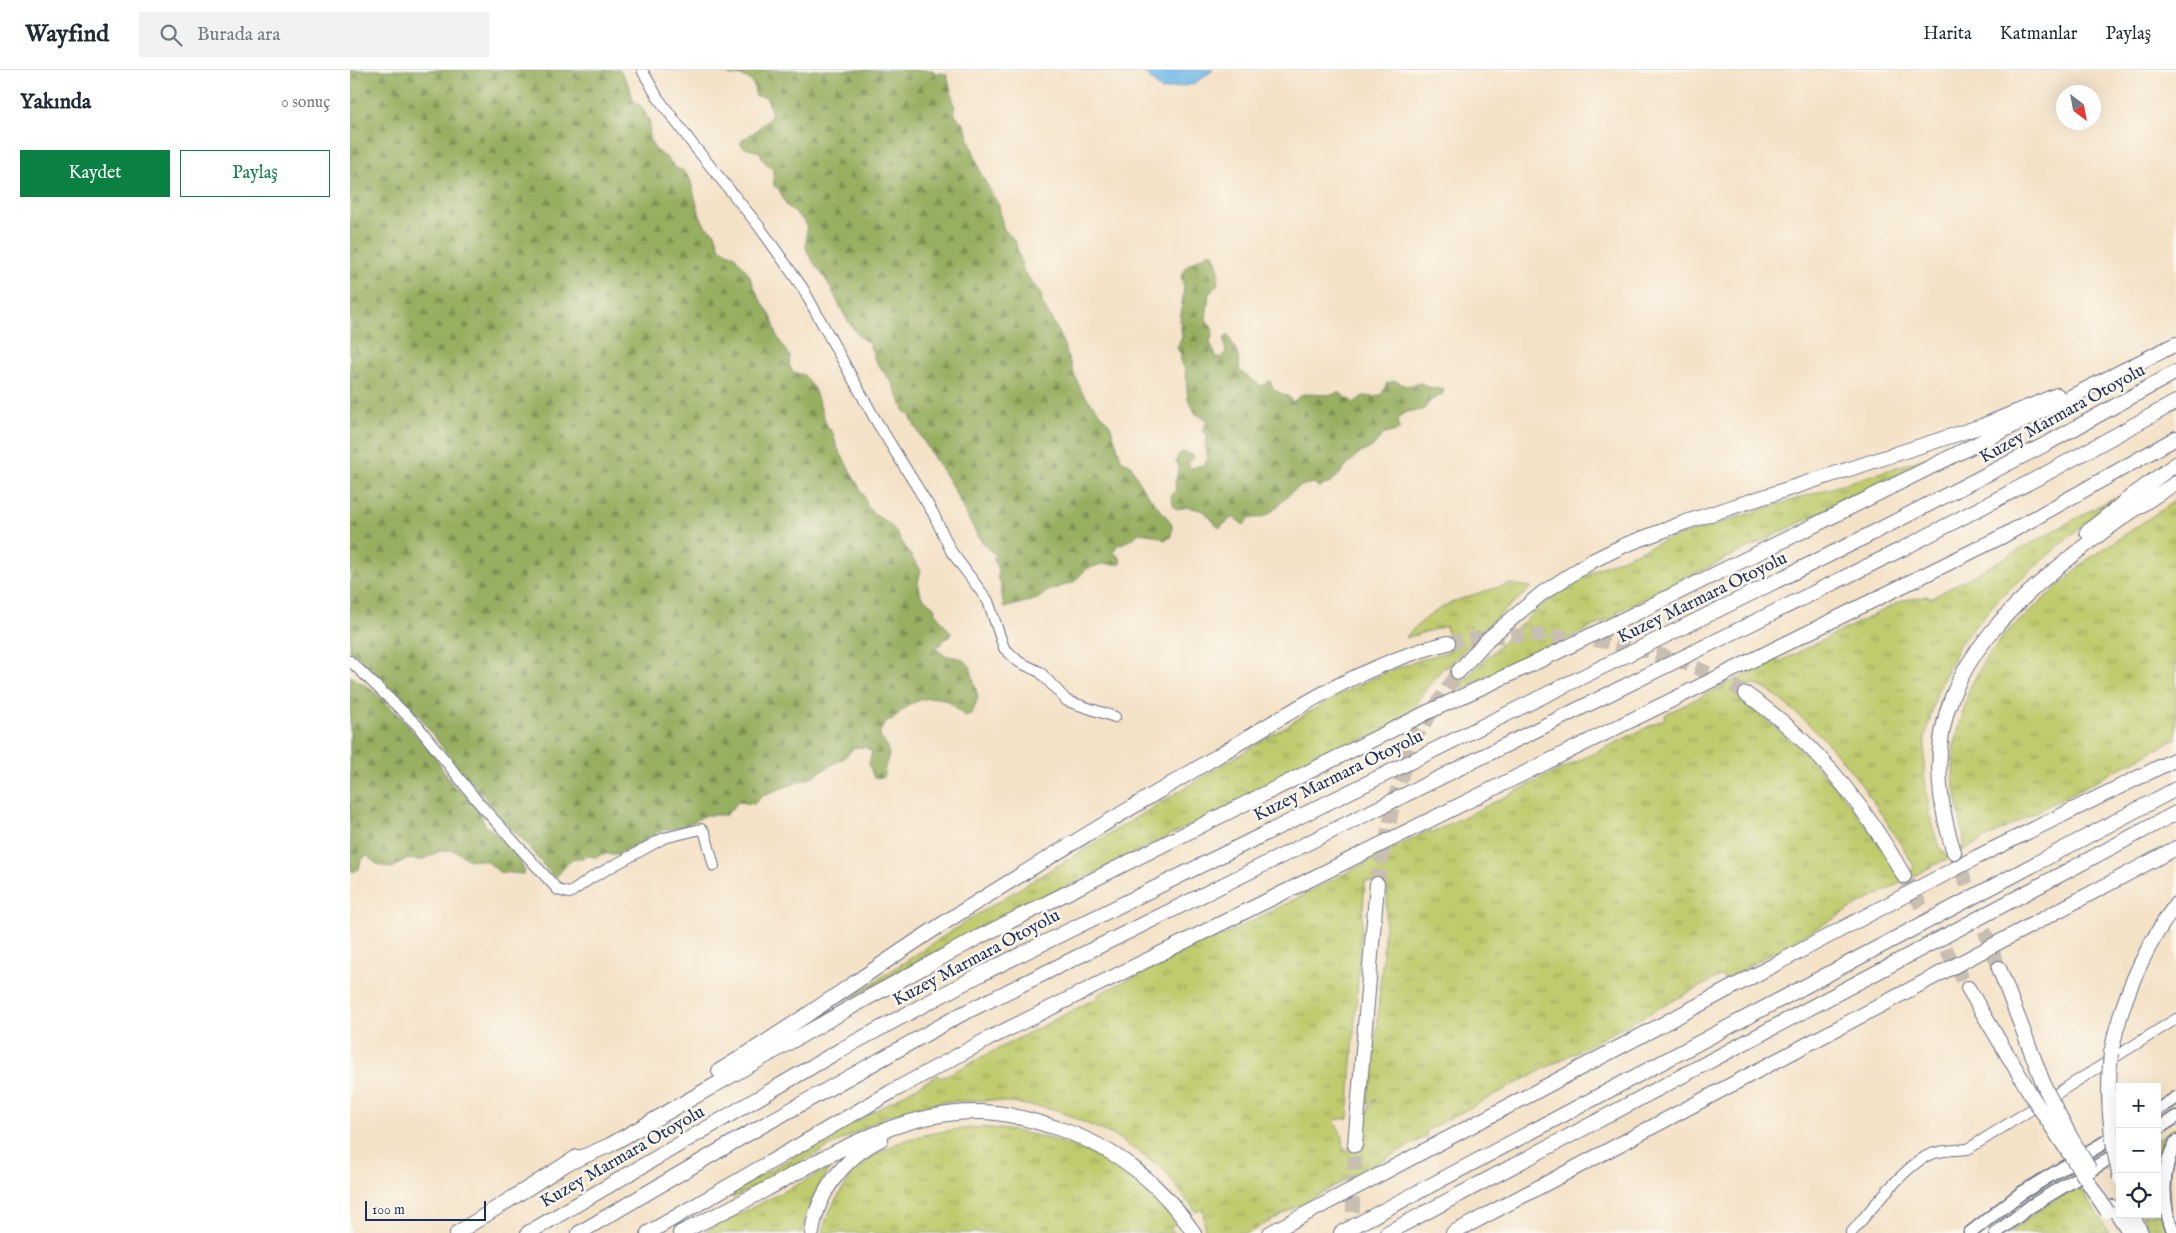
<!DOCTYPE html>
<html lang="tr">
<head>
<meta charset="utf-8">
<style>
  body { margin:0; font-family:"IM FELL English",serif; background:#f2f2f3; color:#1f2937 }
  .controls { position:absolute; right:15px; bottom:15px; display:grid; overflow:hidden; border-radius:0px; box-shadow:0 5px 20px #0002 }
  .controls button { width:45px; height:45px; display:grid; place-items:center; padding:0; border:0; border-bottom:1px solid #e0e1e3; background:#fff; color:#1f2937; font:25px sans-serif }
  .compass { position:absolute; left:1706px; top:15px; width:45px; height:45px; border-radius:50%; background:#fff; box-shadow:0 5px 20px #0002; rotate:148deg }
  .scale { position:absolute; left:15px; bottom:12px; width:121px; box-sizing:border-box; padding-left:5px; border:2px solid #1b2f5e; border-top:0; font-size:14px; line-height:18px; white-space:nowrap; color:#1b2f5e; -webkit-text-stroke:4px #fbf7ec; paint-order:stroke }
  .list { margin:0; padding:0; list-style:none }
  h2 { display:flex; justify-content:space-between; align-items:center; height:65px; margin:0; padding:0 20px; font-size:21px }
  h2 small { font-size:16px; font-weight:400; color:#747a83 }
  .actions { display:flex; gap:10px; padding:15px 20px }
  .actions a { flex:1; padding:11px 0; border:1px solid #0b8043; border-radius:0px; text-align:center; font-size:18px; color:#0b8043 }
  .actions .main { background:#0b8043; color:#fff }
  .icon { flex:none; width:28px; height:28px; fill:none; stroke:currentColor; stroke-width:2; stroke-linecap:round; stroke-linejoin:round }
  .map { position:relative; flex:none; width:1826px; height:1163px; overflow:hidden }
  header { display:flex; align-items:center; gap:30px; box-sizing:border-box; height:70px; padding:0 25px; background:#fff; border-bottom:1px solid #e0e1e3 }
  header strong { font-size:24px }
  nav { display:flex; gap:28px; margin-inline-start:auto; font-size:18px }
  .search { width:350px; height:45px; background:#f2f2f3; display:flex; align-items:center; gap:12px; box-sizing:border-box; padding:0 18px; border-radius:0px; color:#747a83; font-size:19px }
  main { display:flex }
  aside { flex:1; background:#fff }
  .map>svg:first-child { display:block }
</style>
</head>
<body>
<header>
<strong>Wayfind</strong>
<div class="search"><svg class="icon" aria-label="search" viewBox="0 0 24 24"><circle cx="10" cy="10" r="6"/><path d="M15 15l6 6"/></svg>Burada ara</div>
<nav><a>Harita</a><a>Katmanlar</a><a>Paylaş</a></nav>
</header>
<main>
<aside>
<h2>Yakında<small>0 sonuç</small></h2>
<ul class="list">
</ul>
<div class="actions"><a class="main">Kaydet</a><a>Paylaş</a></div>
</aside>
<div class="map">
<svg width="1826" height="1163" viewBox="0 0 1826 1163">
  <defs>
    <pattern id="grass-tufts" width="24" height="20" patternUnits="userSpaceOnUse" patternTransform="scale(1.25)"><rect width="24" height="20" fill="#bfcb6d"/><path d="M3 7l-1-3M5 7V3M7 7l1-3M15 17l-1-3M17 17v-4M19 17l1-3" fill="none" stroke="#9aa55d"/></pattern>
    <pattern id="forest-firs" width="22" height="20" patternUnits="userSpaceOnUse" patternTransform="scale(1.25)"><rect width="22" height="20" fill="#97af60"/><path d="M5 1l3.5 6h-7zM16 11l3.5 6h-7z" fill="#7a8f52"/></pattern>
  </defs>
  <rect width="100%" height="100%" fill="#fbf7ec"/>
  <filter id="ink" filterUnits="userSpaceOnUse"><feTurbulence type="fractalNoise" baseFrequency=".02" numOctaves="2"/><feDisplacementMap in="SourceGraphic" scale="10" xChannelSelector="R" yChannelSelector="G"/><feConvolveMatrix kernelMatrix="1 2 1 2 8 2 1 2 1" color-interpolation-filters="sRGB"/></filter>
  <filter id="wash" filterUnits="userSpaceOnUse"><feTurbulence type="fractalNoise" baseFrequency=".0096" numOctaves="4" result="noise"/><feDisplacementMap in="SourceGraphic" scale="20" xChannelSelector="R" yChannelSelector="G"/><feGaussianBlur stdDeviation="1.12" result="paint"/><feColorMatrix in="noise" values="0 0 0 0 0 0 0 0 0 0 0 0 0 0 0 0 0 1.4 0 .05"/><feComposite in="paint" operator="in"/></filter>
  <g filter="url(#wash)">
    <rect width="100%" height="100%" fill="#f4e2c7"/>
    <path fill="url(#grass-tufts)" stroke="#6d7d66" fill-rule="evenodd" d="M1576 388V390L1547 405 1267 542 1268 545 1106 621 1113 611 1185 541 1210 522 1247 499 1316 470Z
      M1765 427 1649 528 1609 575 1586 625 1575 668 1574 704 1582 756 1591 780 1598 786 1612 778 1614 770 1603 707 1604 676 1619 620 1635 589 1656 563 1737 490 1826 430V669L1508 835 1374 910 1372 905 1076 1061 1077 1066 898 1163H855L853 1139 846 1142 814 1100 767 1067 704 1039 640 1030 593 1032 537 1046 383 1128 380 1123 588 1005 591 1008 747 928 749 924 869 864 873 866 1080 760 1081 763 1314 649 1316 644 1427 589 1429 592 1554 530 1578 526 1580 529ZM1400 614C1416 616 1427 627 1439 637 1494 682 1527 735 1564 796L1561 803 1551 808C1509 740 1458 676 1390 631ZM1015 811 1034 813 1038 820 1027 955 1017 1034 1026 1030 1019 1037 1009 1072 994 1081 993 1068 984 1050 998 1048Z
      M1160 514 1182 517 1135 557 1097 598 1094 597 1076 619 1059 647 615 867 494 932 623 847 971 635C1013 611 1054 593 1101 581L1096 556 1055 568C1087 532 1115 527 1160 514Z
      M633 1057C715 1066 774 1087 826 1154L820 1158 825 1163H473C475 1147 485 1130 494 1117 528 1068 577 1062 633 1057Z
      M1826 1057 1819 1074V1163H1800L1792 1144H1807V1069Z
      M480 1098C467 1117 455 1140 453 1163H352Z
      M1729 1116 1760 1163H1658L1691 1139Z"/>
    <path fill="url(#forest-firs)" stroke="#596f5f" d="M0 0H270L279 16 284 31 291 36 300 52 299 68 306 81 317 88 326 98 334 101 340 109 350 146 356 157 365 163 370 178 384 185 398 203 408 226 421 246 427 266 440 287 439 295 443 302 454 305 464 319 477 356 483 363 487 377 515 428C517 446 537 448 546 462 554 475 562 489 571 500L568 512 571 526 584 537 586 544 601 563 600 567 594 569 591 575H587V579L594 585 612 589 620 596 628 627 622 644 614 646C608 640 601 631 593 629 576 624 554 635 544 649L538 650 530 661V667L536 674 539 685 535 697 534 707 524 708 519 694 522 682 515 677 503 678 494 688 478 697 460 708 413 725 404 734 388 732 376 745H356L335 756 310 761 286 777 266 784H252L247 787 236 786 232 788C220 786 215 798 207 806L204 807 201 804 170 767 146 744 136 729 103 692 70 647 16 599 8 587 0 582Z
      M371 0H583L587 4 592 3 597 5 604 34 605 45 614 54 631 104 649 136 653 158 665 171 674 202 691 224 692 233 710 264 724 304 732 322 760 355 772 391 780 394 793 419 820 451 822 456 821 467 815 470 804 465 789 463 782 469 766 476 764 483 770 488 771 494H752L736 499 724 512 698 521 687 529 654 538 650 511 647 508 649 502 643 488 646 487 644 483C628 476 610 429 600 413 586 390 570 368 559 344L555 342 542 313 525 290 519 273C500 266 487 226 476 210 470 199 458 189 456 176 456 169 457 161 456 153L436 135 429 119 424 116 423 100 413 90 410 82 395 78 390 74 393 69C401 66 417 52 422 44 420 38 419 32 416 27L406 26C403 22 406 19 403 14 400 7 387 4 381 6Z
      M858 183H863L869 200 867 216 859 224 856 249C864 262 864 257 860 273L866 286 870 288 876 282 874 269 878 265 887 282 890 301 911 316 920 311 924 320 939 327 942 332 953 324 982 325 988 322 1004 333 1013 326 1025 327 1032 324 1037 313 1045 311 1056 316 1071 313 1078 317 1094 320 1092 325 1081 330 1073 340C1063 342 1054 339 1048 349L1049 360 1032 365 1024 376 1007 385 981 413 968 417 964 413C939 416 937 430 920 443 914 448 905 448 898 449L894 455 883 447 869 458 854 441 838 437 827 439 824 437 821 427 826 419 825 413 829 396 826 392 828 385 833 382 843 385 844 388 838 393 840 398 853 395 858 389 855 374 857 366 852 361 856 354V349L846 344 838 329 835 298 831 294V284L827 278 832 266 830 252 834 217 831 206 838 195Z
      M0 606 20 618 50 646 85 687 103 716 115 723 126 737 136 756 154 770 160 779 166 783 175 802 173 804 149 802 137 791 117 789 106 781 99 780 90 781 72 790 56 789 43 798C33 797 22 793 17 785L11 790 9 799 3 802 0 799Z"/>
    <path fill="#70b8e8" stroke="#4674a3" d="M792 0H863L844 14 811 20Z"/>
  </g>
  <g filter="url(#ink)">
    <g fill="none" stroke-linecap="round" stroke-linejoin="round">
      <path stroke="#c9beb2" stroke-width="14" stroke-dasharray="14 7" stroke-linecap="butt" d="M1098 573C1194 554 1312 570 1396 624
        M1604 782 1649 898
        M1554 806 1618 918
        M1027 814 1045 726 1063 671 1108 602
        M1002 1163 1005 1075"/>
      <g stroke="#676e83" stroke-width="12">
        <path id="minor" d="M292 0 308 28 344 76 408 155 452 217 525 349 583 443 601 481 638 531 654 578 669 592 690 602 717 631 765 647
          M0 591 67 655 128 732 208 820 219 823 223 821 241 808 314 768 351 759 355 763 364 796
          M1501 1163C1519 1142 1559 1090 1584 1083 1594 1080 1607 1080 1618 1079L1826 949"/>
      </g>
      <g stroke="#676e83" stroke-width="15">
        <path id="major" d="M1807 1040 1826 1028
          M1807 1059 1826 1047
          M1620 1163 1670 1124 1770 1063
          M1646 1163 1681 1136 1770 1082
          M1824 1163C1811 1135 1811 1099 1826 1072"/>
      </g>
      <g stroke="#676e83" stroke-width="16">
        <path id="highway" d="M1737 462 1783 425 1826 394
          M1108 602 1138 569 1191 524 1242 491 1275 475 1336 452 1632 356 1707 325
          M1396 624C1465 671 1513 734 1554 806
          M1604 782C1564 659 1607 583 1700 504 1740 470 1781 440 1826 413
          M1649 898 1696 1020
          M1618 918 1683 1028
          M1761 983C1772 927 1793 880 1826 834
          M369 1001C443 957 511 907 583 860 671 803 761 750 851 696 930 649 1007 595 1098 573
          M1005 1075 1027 814
          M221 1092 260 1075 512 931 629 867 1078 642 1191 590 1485 445 1826 274
          M1763 1137 1780 1163
          M1782 1144 1791 1163
          M107 1163 227 1087
          M178 1163 492 979 631 904 1503 473 1698 373 1826 302
          M229 1163 387 1070 610 945 1554 478 1697 403 1826 332
          M298 1163 541 1022 640 968 1653 466 1826 368
          M330 1163C359 1149 387 1135 415 1120 483 1083 552 1040 632 1042 657 1042 689 1052 713 1060 767 1079 812 1115 844 1163
          M462 1163C467 1122 495 1087 531 1069
          M920 1163 1627 787 1826 689
          M991 1163 1826 719
          M1037 1163 1826 743
          M1103 1163 1826 778"/>
      </g>
      <use href="#minor" stroke="#fff" stroke-width="10"/>
      <use href="#major" stroke="#fff" stroke-width="12"/>
      <use href="#highway" stroke="#fff" stroke-width="14"/>
      <g stroke="#676e83" stroke-width="16" stroke-linecap="butt">
        <path id="highway-bridge" d="M1761 983C1756 1026 1760 1066 1770 1108
          M1696 1020 1720 1066 1740 1100
          M1683 1028 1757 1141"/>
      </g>
      <use href="#highway-bridge" stroke="#fff" stroke-width="14"/>
    </g>
  </g>
  <g text-anchor="middle" stroke-width="5" stroke-linejoin="round" paint-order="stroke">
    <g font-size="18" fill="#1b2f5e" stroke="#fbf7ec">
      <text transform="translate(1712 343) rotate(-29)" y="6">Kuzey Marmara Otoyolu</text>
      <text transform="translate(1352 527) rotate(-26)" y="6">Kuzey Marmara Otoyolu</text>
      <text transform="translate(988 705) rotate(-26)" y="6">Kuzey Marmara Otoyolu</text>
      <text transform="translate(626 887) rotate(-28)" y="6">Kuzey Marmara Otoyolu</text>
      <text transform="translate(272 1086) rotate(-30)" y="6">Kuzey Marmara Otoyolu</text>
    </g>
  </g>
</svg>
<div class="controls">
<button>+</button>
<button>−</button>
<button><svg class="icon" aria-label="locate" viewBox="0 0 24 24"><circle cx="12" cy="12" r="6"/><path d="M12 2v4M12 18v4M2 12h4M18 12h4"/></svg></button>
</div>
<svg class="compass" viewBox="-18 -18 36 36"><path d="M0-13l5 13h-10z" fill="#e53935"/><path d="M0 13l5-13h-10z" fill="#747a83"/></svg>
<div class="scale">100 m</div>
</div>
</main>
</body>
</html>
